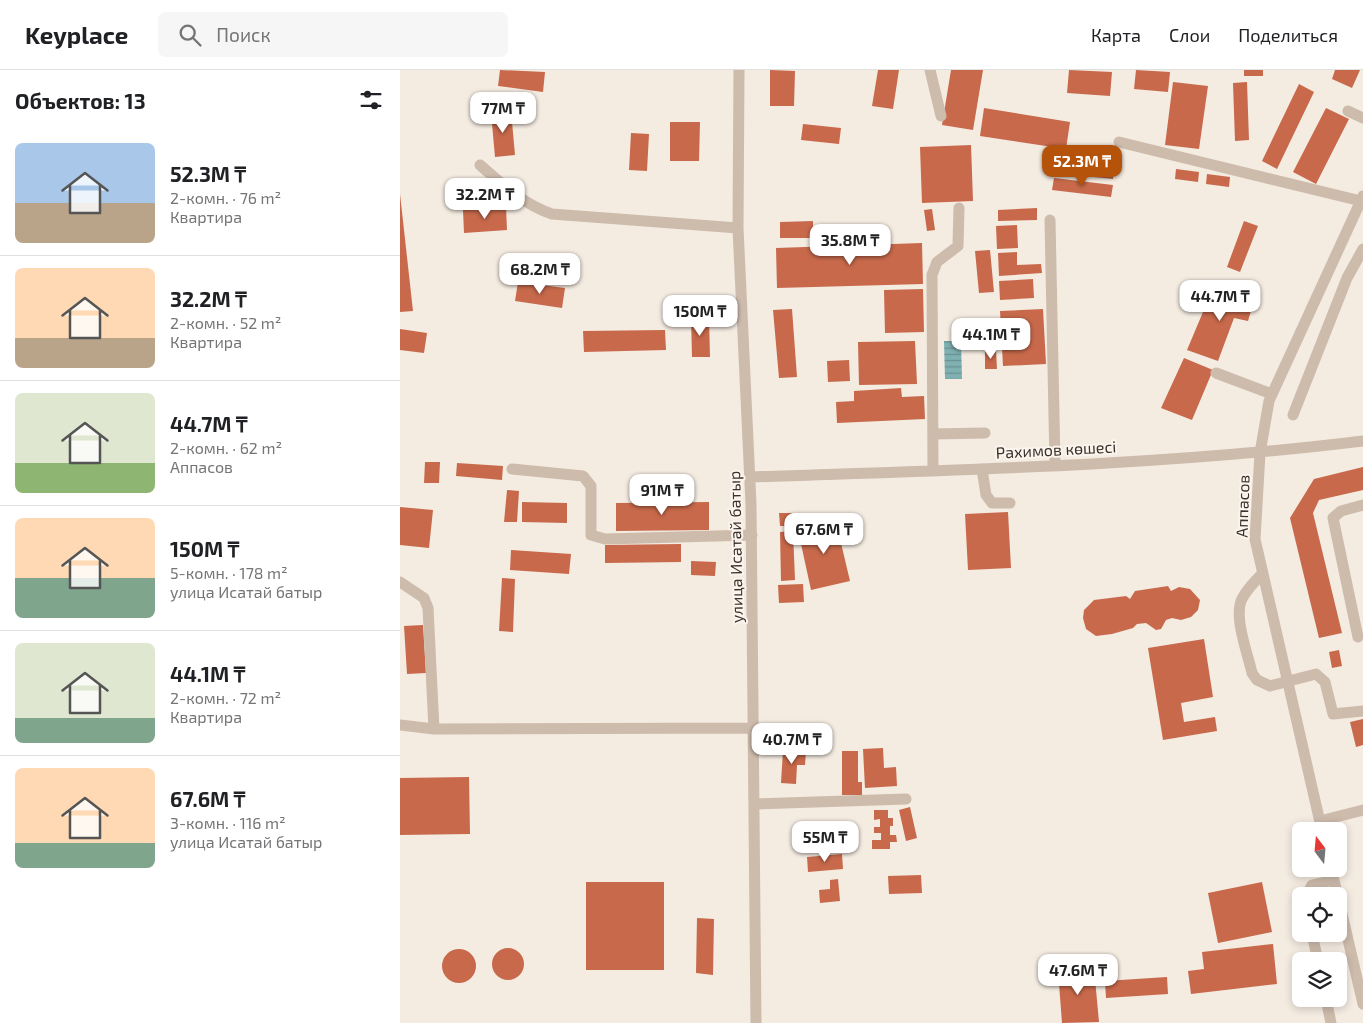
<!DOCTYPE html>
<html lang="ru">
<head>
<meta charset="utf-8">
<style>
	body { margin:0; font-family:"Exo 2",sans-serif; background:#f6f6f6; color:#202124; height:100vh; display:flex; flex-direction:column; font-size:19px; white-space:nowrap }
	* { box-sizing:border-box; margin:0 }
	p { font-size:16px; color:#757577 }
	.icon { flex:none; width:28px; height:28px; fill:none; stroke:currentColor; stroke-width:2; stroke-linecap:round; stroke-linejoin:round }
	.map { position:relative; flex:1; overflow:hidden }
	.details { display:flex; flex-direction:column; background:#fff; width:400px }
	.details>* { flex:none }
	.needle { width:32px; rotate:344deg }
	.tools { position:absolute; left:892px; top:752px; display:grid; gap:10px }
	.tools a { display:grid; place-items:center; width:55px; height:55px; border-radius:8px; background:#fff; box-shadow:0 2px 8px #0003; font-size:25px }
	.price { position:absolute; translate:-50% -42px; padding:0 11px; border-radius:10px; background:#fff; color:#222; font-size:16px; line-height:32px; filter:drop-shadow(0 1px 2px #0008) }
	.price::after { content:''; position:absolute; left:50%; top:30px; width:15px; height:11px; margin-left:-8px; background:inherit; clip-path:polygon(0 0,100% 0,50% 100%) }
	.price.on { background:#b45309; color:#fff }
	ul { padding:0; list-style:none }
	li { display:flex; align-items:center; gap:15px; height:125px; padding:0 15px }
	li+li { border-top:1px solid #e0e0e0 }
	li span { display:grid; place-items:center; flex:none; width:140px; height:100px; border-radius:8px; color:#555 }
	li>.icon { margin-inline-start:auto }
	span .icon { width:60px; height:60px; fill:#fffc; stroke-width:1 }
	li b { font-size:21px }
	h2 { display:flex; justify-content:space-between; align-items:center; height:60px; padding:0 15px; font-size:21px }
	header { display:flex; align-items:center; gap:30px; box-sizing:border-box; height:70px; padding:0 25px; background:#fff; border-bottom:1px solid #e0e0e0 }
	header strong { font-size:24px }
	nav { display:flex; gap:28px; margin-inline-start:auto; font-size:18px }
	.search { width:350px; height:45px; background:#f6f6f6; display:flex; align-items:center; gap:12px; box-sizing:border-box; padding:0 18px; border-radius:8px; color:#757577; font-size:19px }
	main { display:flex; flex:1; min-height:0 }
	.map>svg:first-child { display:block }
	.water { fill:url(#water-rules) }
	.building { fill:#c8694b }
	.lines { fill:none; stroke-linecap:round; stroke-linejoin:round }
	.minor { stroke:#cdbbac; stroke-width:11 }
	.labels { text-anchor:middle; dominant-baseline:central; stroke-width:4; stroke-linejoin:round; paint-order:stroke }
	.street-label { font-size:16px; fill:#3b302b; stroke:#fbf5ee }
</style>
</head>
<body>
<header>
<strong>Keyplace</strong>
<div class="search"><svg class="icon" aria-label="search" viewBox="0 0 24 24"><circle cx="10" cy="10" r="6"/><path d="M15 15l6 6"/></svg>Поиск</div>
<nav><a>Карта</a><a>Слои</a><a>Поделиться</a></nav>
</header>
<main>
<section class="details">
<h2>Объектов: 13<svg class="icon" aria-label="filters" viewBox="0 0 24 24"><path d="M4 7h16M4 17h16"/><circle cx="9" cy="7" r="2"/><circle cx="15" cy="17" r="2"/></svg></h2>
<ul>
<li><span style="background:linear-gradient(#a9c7e8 60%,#b9a48a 0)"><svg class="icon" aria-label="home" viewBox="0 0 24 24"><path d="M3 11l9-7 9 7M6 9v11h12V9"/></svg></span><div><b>52.3M ₸</b><p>2-комн. · 76 m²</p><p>Квартира</p></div></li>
<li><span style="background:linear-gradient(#ffd9b3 70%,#b9a48a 0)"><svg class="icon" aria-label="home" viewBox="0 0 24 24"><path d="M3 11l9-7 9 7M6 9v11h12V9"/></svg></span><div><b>32.2M ₸</b><p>2-комн. · 52 m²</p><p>Квартира</p></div></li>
<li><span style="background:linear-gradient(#dfe7d0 70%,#8fb573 0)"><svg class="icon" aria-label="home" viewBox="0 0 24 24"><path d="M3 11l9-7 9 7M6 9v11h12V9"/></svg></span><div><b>44.7M ₸</b><p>2-комн. · 62 m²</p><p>Аппасов</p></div></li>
<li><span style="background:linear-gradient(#ffd9b3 60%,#7fa58c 0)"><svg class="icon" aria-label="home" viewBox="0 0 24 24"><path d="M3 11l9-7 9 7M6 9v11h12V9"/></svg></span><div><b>150M ₸</b><p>5-комн. · 178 m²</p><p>улица Исатай батыр</p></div></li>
<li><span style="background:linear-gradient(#dfe7d0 75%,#7fa58c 0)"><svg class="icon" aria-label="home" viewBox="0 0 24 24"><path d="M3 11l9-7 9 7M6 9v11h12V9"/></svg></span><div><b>44.1M ₸</b><p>2-комн. · 72 m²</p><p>Квартира</p></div></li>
<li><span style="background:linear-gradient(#ffd9b3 75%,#7fa58c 0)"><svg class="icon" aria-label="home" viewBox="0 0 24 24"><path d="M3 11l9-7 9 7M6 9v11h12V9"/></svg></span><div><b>67.6M ₸</b><p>3-комн. · 116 m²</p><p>улица Исатай батыр</p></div></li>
</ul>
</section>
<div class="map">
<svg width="963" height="953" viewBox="0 0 963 953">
	<defs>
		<pattern id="water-rules" width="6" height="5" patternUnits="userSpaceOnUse" patternTransform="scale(1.25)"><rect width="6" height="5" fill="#7fb0b2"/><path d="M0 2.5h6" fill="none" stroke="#699091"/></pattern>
	</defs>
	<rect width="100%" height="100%" fill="#f4ebe1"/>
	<path class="water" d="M 544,271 L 561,271 L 562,309 L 545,309 Z"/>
	<path class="building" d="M 100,0 L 145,2 L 143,22 L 98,16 Z
		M 370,0 L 395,1 L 394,36 L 370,36 Z
		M 478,0 L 499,0 L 493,39 L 472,36 Z
		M 551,0 L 583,0 L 573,60 L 542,55 Z
		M 669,0 L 712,2 L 710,26 L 667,23 Z
		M 736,0 L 770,2 L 768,22 L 734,19 Z
		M 844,0 L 863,0 L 863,6 L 844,6 Z
		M 935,0 L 960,0 L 952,18 L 932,9 Z
		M 773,12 L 808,16 L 799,79 L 765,75 Z
		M 847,12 L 849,70 L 835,71 L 833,13 Z
		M 899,14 L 914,22 L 877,99 L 862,91 Z
		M 584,38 L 670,52 L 666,79 L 580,66 Z
		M 926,38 L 949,49 L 916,114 L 893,102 Z
		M 111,41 L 115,85 L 95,87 L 91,43 Z
		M 270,52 L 300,52 L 299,91 L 270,91 Z
		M 403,54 L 441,58 L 439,74 L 401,70 Z
		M 231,63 L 249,64 L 247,101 L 229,100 Z
		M 571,75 L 573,131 L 522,133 L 520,77 Z
		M 657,90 L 714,96 L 713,109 L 656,103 Z
		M 776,99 L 799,102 L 798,112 L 775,109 Z
		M 807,104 L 830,107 L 829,117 L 806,114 Z
		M 654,108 L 713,115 L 711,127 L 652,120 Z
		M 0,124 L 13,241 L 0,242 Z
		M 106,137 L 107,160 L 64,163 L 63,140 Z
		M 637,138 L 637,150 L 598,151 L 598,140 Z
		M 532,139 L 535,160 L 527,161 L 524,140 Z
		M 413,151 L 413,168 L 380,168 L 380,152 Z
		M 844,151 L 858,156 L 840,202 L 827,197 Z
		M 617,155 L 618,178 L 597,179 L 596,156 Z
		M 522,173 L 523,214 L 377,218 L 376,178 Z
		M 590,180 L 594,222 L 579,223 L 575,181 Z
		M 617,182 L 617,195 L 641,194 L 642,203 L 599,206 L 598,183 Z
		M 633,209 L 634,228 L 600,230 L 599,211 Z
		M 118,212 L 165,218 L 162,238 L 115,231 Z
		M 523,219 L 524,262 L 485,263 L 484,220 Z
		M 857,221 L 848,251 L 834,248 L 818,291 L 787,280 L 811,223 Z
		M 392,239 L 397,307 L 379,308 L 373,240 Z
		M 643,239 L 646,294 L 603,296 L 600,241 Z
		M 291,247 L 309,247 L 310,287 L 292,287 Z
		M 0,259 L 27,263 L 24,283 L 0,280 Z
		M 265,260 L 266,280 L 184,282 L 183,261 Z
		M 515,271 L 517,314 L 459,315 L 458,272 Z
		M 585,280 L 596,280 L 597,299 L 585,299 Z
		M 784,288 L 813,300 L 792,350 L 761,338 Z
		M 449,290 L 450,311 L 428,312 L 427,291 Z
		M 501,318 L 502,327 L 524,326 L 525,349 L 437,353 L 436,332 L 454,331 L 454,321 Z
		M 25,392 L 40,392 L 39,413 L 24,413 Z
		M 57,393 L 103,396 L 102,410 L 56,406 Z
		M 963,397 L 963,420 L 919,430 L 913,443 L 942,563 L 919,568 L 890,448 L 914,409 Z
		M 107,420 L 119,421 L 117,452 L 104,452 Z
		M 122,432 L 167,433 L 167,453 L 122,452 Z
		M 309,432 L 309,460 L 216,461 L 216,433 Z
		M 0,437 L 33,440 L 29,478 L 0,475 Z
		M 608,442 L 611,498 L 568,500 L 565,444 Z
		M 379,443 L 392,443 L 393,456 L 380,456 Z
		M 419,449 L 421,455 L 436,452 L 450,511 L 411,520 L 398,460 L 411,457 L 410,451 Z
		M 393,461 L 395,510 L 381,511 L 380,462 Z
		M 281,474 L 281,492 L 205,493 L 205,475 Z
		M 111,480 L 171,484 L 169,504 L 110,500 Z
		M 291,491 L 316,492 L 315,506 L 291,505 Z
		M 102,508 L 115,509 L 113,562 L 99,561 Z
		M 403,514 L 404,532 L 379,533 L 378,515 Z
		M 768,516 L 771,521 L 779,517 L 790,519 L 800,530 L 798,540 L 791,547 L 781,550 L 772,548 L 766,550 L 761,559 L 756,560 L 746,553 L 737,554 L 733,558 L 712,564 L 696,566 L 686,559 L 683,548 L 684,540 L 694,530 L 726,526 L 730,529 L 735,521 Z
		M 23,555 L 26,603 L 7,604 L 4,556 Z
		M 804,569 L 813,627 L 781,633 L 784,652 L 815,647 L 817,661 L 763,670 L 748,578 Z
		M 939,580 L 942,596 L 932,598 L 929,582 Z
		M 963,649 L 963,675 L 956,677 L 950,652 Z
		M 483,678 L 484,698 L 496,697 L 497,716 L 465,718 L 463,679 Z
		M 383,680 L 406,681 L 405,695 L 397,695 L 396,714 L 381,713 Z
		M 442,681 L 458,681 L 458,712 L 462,712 L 462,725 L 442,725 Z
		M 69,707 L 70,764 L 0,765 L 0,708 Z
		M 510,737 L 517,768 L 506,771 L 499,740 Z
		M 474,740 L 488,740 L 488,748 L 493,748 L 493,756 L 490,756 L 490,765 L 496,765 L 497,772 L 490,772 L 490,779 L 472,779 L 472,770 L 481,770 L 481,763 L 474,763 L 474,757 L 480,757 L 480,749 L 474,750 Z
		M 442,784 L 443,799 L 408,802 L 407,787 Z
		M 521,805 L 522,823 L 489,824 L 488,806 Z
		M 438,809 L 440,831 L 420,833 L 419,820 L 430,819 L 430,810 Z
		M 186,812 L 264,812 L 264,900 L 186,900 Z
		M 862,812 L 872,862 L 818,873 L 808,823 Z
		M 297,848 L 314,849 L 313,905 L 296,903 Z
		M 873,874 L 877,914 L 791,924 L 788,901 L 804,899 L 802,882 Z
		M92 894a16 16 0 1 1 32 0a16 16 0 1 1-32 0Z
		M42 896a17 17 0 1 1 34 0a17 17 0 1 1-34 0Z
		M 694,898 L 699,952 L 662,953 L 658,901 Z
		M 767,907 L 768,924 L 706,928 L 705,911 Z"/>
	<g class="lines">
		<path class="minor" d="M 339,0 L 338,158 L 351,434 L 356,953
			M 530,0 L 541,46
			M 948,41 L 963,48
			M 719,72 L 961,131
			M 80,95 C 103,115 123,134 152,144 L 338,158
			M 650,150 L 655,394
			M 816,303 L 872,324
			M 893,345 L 947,208 L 963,179
			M 533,364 L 585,363
			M 112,399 L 183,406 L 191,416 L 191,465 L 205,469 L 352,465
			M 582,399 L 586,425 L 592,433 L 610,433
			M 533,401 L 532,205 L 537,192 L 558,176 L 559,138
			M 351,407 C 555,400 760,396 963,371
			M 863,503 C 856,510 848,518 843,527 C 832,544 848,584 852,603 L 857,610 L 870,616 L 916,604 L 925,612 L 933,644 L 963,641
			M 0,512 L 24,528 L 28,538 L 34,659
			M 958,567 L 933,448 L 941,441 L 963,435
			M 0,655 L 34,659 L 355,658
			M 355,734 L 506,729
			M 920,751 L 963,740
			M 922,761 L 855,469 L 860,383 L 869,331 L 963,126
			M 931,799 L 938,826
			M 906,826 L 912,815 L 934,810
			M 939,831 L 963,934
			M 912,864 L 918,891
			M 926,929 L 931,953"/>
	</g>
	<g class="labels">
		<g class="street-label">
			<text transform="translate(656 379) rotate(-3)">Рахимов көшесі</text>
			<text transform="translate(842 436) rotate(-88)">Аппасов</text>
			<text transform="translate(335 477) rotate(-91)">улица Исатай батыр</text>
		</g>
	</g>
</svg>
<div class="tools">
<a><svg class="needle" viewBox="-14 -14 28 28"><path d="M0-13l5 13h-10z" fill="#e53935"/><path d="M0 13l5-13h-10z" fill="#757577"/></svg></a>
<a><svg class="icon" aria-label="locate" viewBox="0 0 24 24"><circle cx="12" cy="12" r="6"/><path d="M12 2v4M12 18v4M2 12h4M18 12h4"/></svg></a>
<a><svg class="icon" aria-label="layers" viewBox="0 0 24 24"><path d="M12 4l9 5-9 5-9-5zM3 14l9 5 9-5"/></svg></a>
</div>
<b class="price" style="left:103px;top:64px">77M ₸</b>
<b class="price on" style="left:682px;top:117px">52.3M ₸</b>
<b class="price" style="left:85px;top:150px">32.2M ₸</b>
<b class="price" style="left:450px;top:196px">35.8M ₸</b>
<b class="price" style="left:140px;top:225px">68.2M ₸</b>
<b class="price" style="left:820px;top:252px">44.7M ₸</b>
<b class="price" style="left:300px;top:267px">150M ₸</b>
<b class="price" style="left:591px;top:290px">44.1M ₸</b>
<b class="price" style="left:262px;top:446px">91M ₸</b>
<b class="price" style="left:424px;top:485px">67.6M ₸</b>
<b class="price" style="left:392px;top:695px">40.7M ₸</b>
<b class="price" style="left:425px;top:793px">55M ₸</b>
<b class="price" style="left:678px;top:926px">47.6M ₸</b>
</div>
</main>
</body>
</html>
